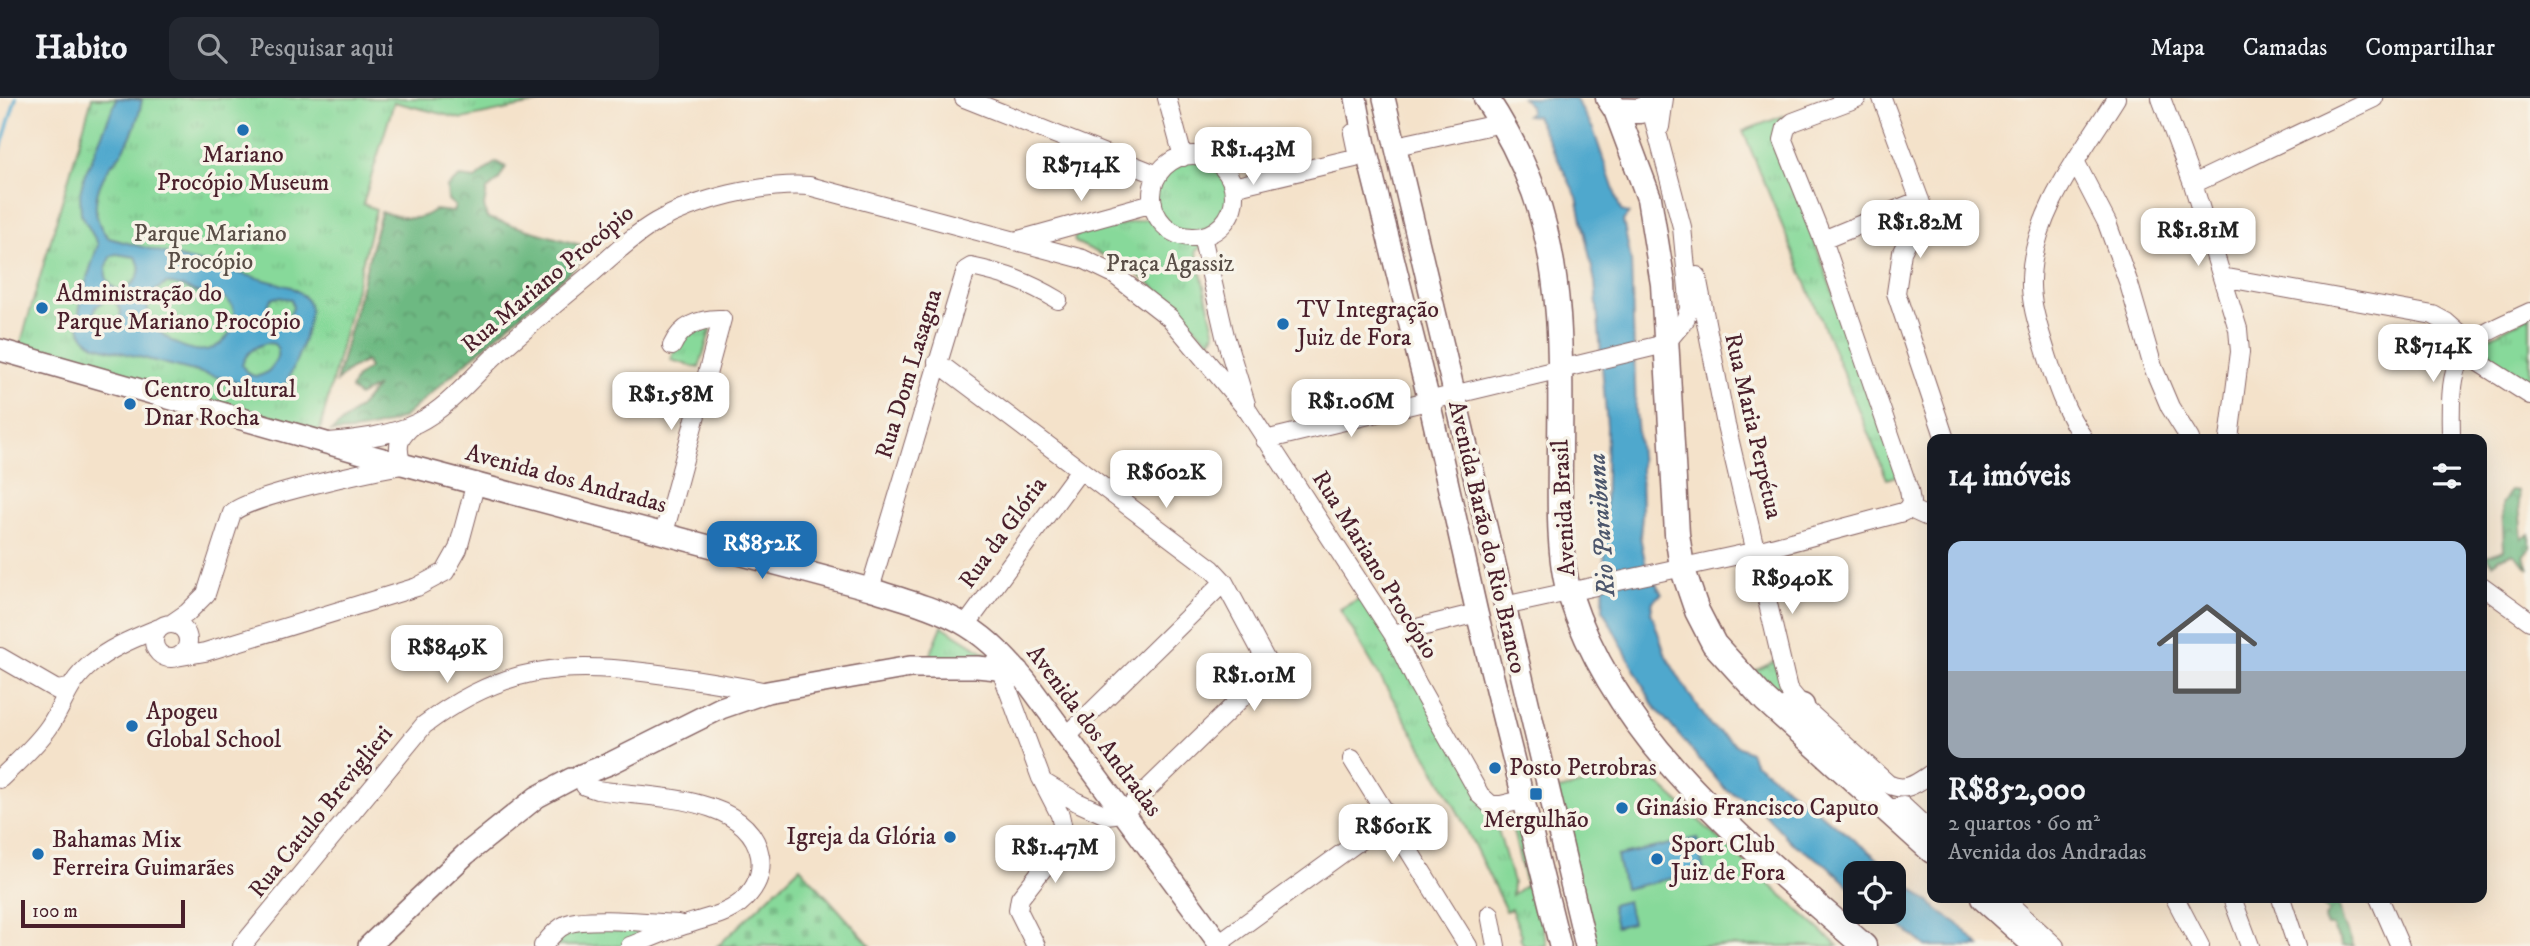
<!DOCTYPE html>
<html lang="pt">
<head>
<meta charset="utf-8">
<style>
	body { margin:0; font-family:"IM FELL DW Pica",serif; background:#242831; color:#f1f3f6; height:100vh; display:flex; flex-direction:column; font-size:26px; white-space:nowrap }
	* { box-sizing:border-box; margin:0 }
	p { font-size:23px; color:#9ea1a6 }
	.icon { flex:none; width:38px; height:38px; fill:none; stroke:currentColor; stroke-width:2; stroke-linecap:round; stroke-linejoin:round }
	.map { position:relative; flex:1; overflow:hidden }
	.drawer { position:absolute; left:1927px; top:336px; width:560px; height:469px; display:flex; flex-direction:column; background:#171b24; border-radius:14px; box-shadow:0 7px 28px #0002 }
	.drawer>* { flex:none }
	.fabs { position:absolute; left:1843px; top:763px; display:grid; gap:14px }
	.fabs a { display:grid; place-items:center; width:63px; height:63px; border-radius:14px; background:#171b24; box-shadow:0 7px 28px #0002; font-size:35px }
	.scale { position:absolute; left:21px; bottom:18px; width:164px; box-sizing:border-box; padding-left:7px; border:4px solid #4a1f2b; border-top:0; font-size:19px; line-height:24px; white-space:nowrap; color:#4a1f2b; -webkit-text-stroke:5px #f7f3e8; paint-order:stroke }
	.price { position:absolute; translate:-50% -60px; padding:0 16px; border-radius:14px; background:#fff; color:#222; font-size:23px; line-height:46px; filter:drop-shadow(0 2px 4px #0008) }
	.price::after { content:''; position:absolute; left:50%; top:42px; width:21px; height:16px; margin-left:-10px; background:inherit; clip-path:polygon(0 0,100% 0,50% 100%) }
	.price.current { background:#1f6fb2; color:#fff }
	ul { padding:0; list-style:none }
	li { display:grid; align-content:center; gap:14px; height:371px; padding:0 21px }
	li span { display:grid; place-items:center; height:217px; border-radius:14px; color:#555 }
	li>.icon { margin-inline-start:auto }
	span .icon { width:126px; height:126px; fill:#fffc; stroke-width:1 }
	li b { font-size:30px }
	h2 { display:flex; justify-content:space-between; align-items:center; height:84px; padding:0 21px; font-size:30px }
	header { display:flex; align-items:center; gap:42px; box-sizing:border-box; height:98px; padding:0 35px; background:#171b24; border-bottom:2px solid #363941 }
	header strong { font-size:33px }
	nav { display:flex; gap:38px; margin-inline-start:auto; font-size:24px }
	.search { width:490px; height:63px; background:#242831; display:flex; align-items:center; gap:18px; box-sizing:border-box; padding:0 24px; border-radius:14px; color:#9ea1a6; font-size:26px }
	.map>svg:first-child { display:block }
	.grass { fill:#87d99a; stroke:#687c62; stroke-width:2 }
	.forest { fill:url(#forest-crowns); stroke:#5c6c56; stroke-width:2 }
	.cemetery { fill:url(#cemetery-stones); stroke:#687c62; stroke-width:2 }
	.park { fill:url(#park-tufts); stroke:#687c62; stroke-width:2 }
	.garden { fill:url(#garden-furrows); stroke:#687c62; stroke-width:2 }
	.water { fill:#50a8cd; stroke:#4d647c; stroke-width:2; fill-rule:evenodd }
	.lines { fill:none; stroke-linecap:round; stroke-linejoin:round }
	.stream { stroke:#50a8cd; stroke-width:3.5 }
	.minor-casing { stroke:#866363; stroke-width:20 }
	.major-casing { stroke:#866363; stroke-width:24 }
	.highway-casing { stroke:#866363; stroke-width:27 }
	.minor { stroke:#fff; stroke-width:18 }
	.major { stroke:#fff; stroke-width:21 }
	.highway { stroke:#fff; stroke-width:24 }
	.poi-dot { fill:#1f6fb2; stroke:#f7f3e8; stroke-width:2.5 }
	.labels { text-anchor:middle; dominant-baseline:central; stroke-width:7; stroke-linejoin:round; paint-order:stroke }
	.poi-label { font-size:24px; fill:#4a1f2b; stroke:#f7f3e8; text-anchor:start }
	.park-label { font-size:24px; fill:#594e47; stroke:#f7f3e8 }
	.street-label { font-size:24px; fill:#4a1f2b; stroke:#f7f3e8 }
	.water-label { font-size:26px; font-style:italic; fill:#4c566c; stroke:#f7f3e8 }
</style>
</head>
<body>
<header>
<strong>Habito</strong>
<div class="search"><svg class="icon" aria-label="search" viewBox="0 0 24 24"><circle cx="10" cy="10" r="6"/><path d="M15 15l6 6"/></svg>Pesquisar aqui</div>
<nav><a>Mapa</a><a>Camadas</a><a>Compartilhar</a></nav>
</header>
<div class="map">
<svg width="2530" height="848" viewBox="0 0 2530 848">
	<defs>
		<pattern id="forest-crowns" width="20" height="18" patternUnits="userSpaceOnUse" patternTransform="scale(1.75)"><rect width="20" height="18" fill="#6db982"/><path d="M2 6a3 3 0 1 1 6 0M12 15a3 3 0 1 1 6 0" fill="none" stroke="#5c966b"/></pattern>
		<pattern id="cemetery-stones" width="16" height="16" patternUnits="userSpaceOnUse" patternTransform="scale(1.75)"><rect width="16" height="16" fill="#87d99a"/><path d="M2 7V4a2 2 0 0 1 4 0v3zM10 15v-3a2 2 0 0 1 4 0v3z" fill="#76ba85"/></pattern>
		<pattern id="park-tufts" width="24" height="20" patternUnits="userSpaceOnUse" patternTransform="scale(1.75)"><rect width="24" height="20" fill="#87d99a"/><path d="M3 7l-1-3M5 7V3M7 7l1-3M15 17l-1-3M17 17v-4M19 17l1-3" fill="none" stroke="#76ba85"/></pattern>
		<pattern id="garden-furrows" width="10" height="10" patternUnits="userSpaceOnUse" patternTransform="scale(1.75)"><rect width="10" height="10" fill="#87d99a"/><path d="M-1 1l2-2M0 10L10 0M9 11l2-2" fill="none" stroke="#76ba85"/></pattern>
	</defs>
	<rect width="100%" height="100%" fill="#f7f3e8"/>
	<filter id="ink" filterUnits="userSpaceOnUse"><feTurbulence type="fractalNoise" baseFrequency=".0143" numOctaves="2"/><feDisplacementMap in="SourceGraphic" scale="14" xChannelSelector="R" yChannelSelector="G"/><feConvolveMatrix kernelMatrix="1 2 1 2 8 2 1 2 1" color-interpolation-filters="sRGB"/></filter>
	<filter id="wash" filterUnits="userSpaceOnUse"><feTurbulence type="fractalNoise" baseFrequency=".00686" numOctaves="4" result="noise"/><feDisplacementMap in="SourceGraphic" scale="28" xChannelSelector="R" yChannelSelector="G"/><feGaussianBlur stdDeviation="1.57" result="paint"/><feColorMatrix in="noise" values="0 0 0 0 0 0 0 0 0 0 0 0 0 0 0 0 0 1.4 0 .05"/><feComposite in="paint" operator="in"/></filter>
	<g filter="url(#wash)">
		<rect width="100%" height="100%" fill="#f4e2ca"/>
		<path class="grass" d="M 1643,672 L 1838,848 L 1596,848 L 1555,693 Z"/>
		<path class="forest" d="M 496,64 L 506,69 L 498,83 L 487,92 L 484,108 L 487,120 L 584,148 L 584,161 L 404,319 C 380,330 357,334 331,334 L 360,309 L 377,288 L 359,298 L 351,291 L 356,280 L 369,270 L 366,263 L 349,272 L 336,284 L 381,114 C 401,119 416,126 434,112 L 453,114 L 455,108 L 448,102 L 447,89 L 460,79 L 475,81 Z
			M 2511,392 L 2518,393 L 2522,441 L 2530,436 L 2530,449 L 2523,458 L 2530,471 L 2513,456 L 2499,460 L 2493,466 L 2486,458 L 2504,452 L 2502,406 Z
			M 2321,800 L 2337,800 L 2343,824 L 2354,848 L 2342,848 L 2332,828 L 2327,828 L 2324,821 L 2329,813 L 2322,808 L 2323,802 Z"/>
		<path class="cemetery" d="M 800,769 L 871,848 L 717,848 L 721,845 Z"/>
		<path class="park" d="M 92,0 L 561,0 L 462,21 L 394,4 L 363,106 L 376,111 L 319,336 L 19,251 Z
			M 1783,18 L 1784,24 L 1777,30 L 1777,40 L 1899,377 L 1887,381 L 1743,33 Z
			M 1199,55 C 1231,64 1253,95 1230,125 C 1222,136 1207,143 1196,153 L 1215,236 L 1210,242 L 1205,239 L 1152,187 L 1124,167 L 1075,144 L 1074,140 L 1077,137 L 1155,119 L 1166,131 C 1137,97 1157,60 1199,55 Z
			M 2530,218 L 2530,294 L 2476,257 L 2478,245 Z
			M 713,224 L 699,270 L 671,262 L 678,241 Z
			M 1366,497 L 1491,707 L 1513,784 L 1512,797 L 1526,787 L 1533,788 L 1547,848 L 1524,848 L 1520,840 L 1522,837 L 1511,811 L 1506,813 L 1460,718 L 1429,662 L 1340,511 Z
			M 942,528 L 987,556 L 988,562 L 927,564 Z
			M 1782,560 L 1788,591 L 1779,601 L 1742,579 Z
			M 568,830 L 666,830 L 622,848 L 547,848 Z"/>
		<path class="garden" d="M 1517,723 L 1531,779 L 1533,788 L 1526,787 L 1511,725 Z"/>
		<path class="water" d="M 117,0 L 142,2 C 139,19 132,38 123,53 C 119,59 113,64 109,70 C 94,92 89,120 109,140 L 291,189 C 299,194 307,199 310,209 C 313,221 291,283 281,291 L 268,292 L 96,248 C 87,243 81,238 79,228 C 75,212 93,163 98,146 L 81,116 L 80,95 L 84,79 ZM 116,156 L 135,159 C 146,173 135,189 119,192 C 103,186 103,171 111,158 ZM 166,186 C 178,185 186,191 197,194 C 206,196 214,194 223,199 C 245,212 232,242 213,250 C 181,264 116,211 166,186 ZM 277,199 L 291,201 L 293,210 L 287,223 L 278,226 L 271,222 L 266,212 L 271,201 ZM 104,203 L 115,203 L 121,213 L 119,226 L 106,231 L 98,228 L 93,220 L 96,209 ZM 267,245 L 274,246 L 278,251 C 278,273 253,290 242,267 C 246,255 255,248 267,245 Z
			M 1522,0 L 1575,0 L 1593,31 L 1621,113 L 1629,115 L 1623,123 L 1631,162 L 1636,315 L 1641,368 L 1642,417 L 1640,438 L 1646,468 L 1662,496 L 1653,503 L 1651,514 L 1666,558 L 1689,596 L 1711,628 L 1739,649 L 1750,654 L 1754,664 L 1866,751 L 1943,816 L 1957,825 L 1980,848 L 1926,848 L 1883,814 L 1894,814 L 1894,775 L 1855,775 L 1855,794 L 1827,767 L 1792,745 L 1758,709 L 1725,691 L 1653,607 L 1603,512 L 1607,328 L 1595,184 L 1577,99 L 1536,18 L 1526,17 L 1530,14 L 1530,8 Z
			M 1697,740 L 1704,773 L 1624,791 L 1617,758 Z
			M 1627,803 L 1632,825 L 1616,829 L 1611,807 Z"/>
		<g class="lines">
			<path class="stream" d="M 0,53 L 16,0"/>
		</g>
	</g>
	<g filter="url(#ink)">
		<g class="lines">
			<g class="minor-casing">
				<path id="minor" d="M 964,0 L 1158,77
					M 1167,0 L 1183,59
					M 1857,0 L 1793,24 L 1786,30 L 1783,42 L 1823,142 L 1909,392 L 1911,404 L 1908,410
					M 1882,0 L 1922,108 L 1921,115 L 1902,154 L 1896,195 L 1945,341
					M 2161,0 L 2193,86 L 2238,231 L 2240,254 L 2229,341
					M 1660,29 L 1664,0
					M 1396,48 L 1502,25
					M1152 98a41 41 0 1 1 82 0a41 41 0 1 1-82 0Z
					M 2076,65 L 2107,125 L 2129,186 L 2153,269 L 2170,309 L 2190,341
					M 2193,86 L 2374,0
					M 1233,89 L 1355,60 L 1357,54 L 1353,35
					M 1202,138 L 1225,238 L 1246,306
					M 1019,142 L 1153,105
					M 1823,142 L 1920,102
					M 1697,178 L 1726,327 L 1788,591 L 1802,608 L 1888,686 C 1906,695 1917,685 1932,675
					M 2222,179 L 2433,217 L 2446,224 L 2471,246
					M 2464,255 L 2530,297
					M 937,264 L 1212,471 L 1224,484 L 1268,566 L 1263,579 L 1123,715 L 1106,717 L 1077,704 L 1043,684
					M 2084,341 C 2065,314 2056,286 2046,254 C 2039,231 2030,206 2031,181 C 2033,114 2082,55 2116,0
					M 2451,341 C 2451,308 2446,265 2475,242 C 2491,230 2512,223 2530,214
					M 1265,342 L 1665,246 L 1685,222 L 1689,211 L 1688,191 L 1682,129 L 1648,0
					M 329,344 C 359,341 389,338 417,325 C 448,310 472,279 497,256 C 527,229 559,203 590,177 C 611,159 632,138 656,124 C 697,101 762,85 809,88 L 1083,161 L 1112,175 L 1170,220 L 1248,313 L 1393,536 L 1417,585 L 1480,697 L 1491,707 L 1501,707 L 1522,702
					M 401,364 C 396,346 399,340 412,328
					M 1908,410 L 1932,421
					M 664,435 L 722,221 C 700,220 681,228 672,248
					M 2482,488 L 2530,523
					M 870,491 L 966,172 L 971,169 C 1005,176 1028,184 1058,202
					M 1504,508 L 1757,453 L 1903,414 L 1908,410
					M 171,526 L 187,515 L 206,496 L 232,415 C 246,399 374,372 402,367
					M154 543a17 17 0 1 1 34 0a17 17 0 1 1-34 0Z
					M 966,527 L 1079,373
					M 1393,536 L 1477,515
					M 0,559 L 57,592 L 69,590
					M 176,559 L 205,554 L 417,489 L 445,474 L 458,451 L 476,384
					M 997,562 L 1041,680 L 1060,717 L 1063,731 L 1059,750 L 1020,800 L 1018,812 L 1036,848
					M 1067,638 L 1224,484
					M 1352,661 L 1468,848
					M 0,681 C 17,664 35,649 49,629 C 65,605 67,586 91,566 C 111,549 135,540 159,530
					M 585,688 L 597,692 C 647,700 749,696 760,758 C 763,777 754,793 740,805 C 724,818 704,820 685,827 C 666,833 648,841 630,848
					M 1887,712 L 1903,708 L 1932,735
					M 2003,800 L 2055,848
					M 2175,800 L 2200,848
					M 2232,800 L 2250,848
					M 2281,800 L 2297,848
					M 2379,800 L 2400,848
					M 1490,816 L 1496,848
					M 1219,845 L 1388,722
					M 242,848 L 424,627 C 506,565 569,563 666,577 C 700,582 733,587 767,594
					M 543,848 C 549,840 557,830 567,826 C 588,818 653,825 678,826"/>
			</g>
			<g class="major-casing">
				<path id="major" d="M 1356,0 L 1365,47 L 1429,303 L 1477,515 L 1560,848
					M 1384,0 L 1586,848
					M 0,252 L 372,358 L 870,491 C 902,501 938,510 967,528 C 990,542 1009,563 1026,583 L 1221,848
					M 581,677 L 609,666 L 721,610 L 767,594 L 910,569 L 977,569 L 1018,573
					M 369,848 L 466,756 L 537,699 L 571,681"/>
			</g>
			<g class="highway-casing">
				<path id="highway" d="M 1486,0 C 1505,29 1522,61 1534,94 C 1563,175 1561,265 1560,350 C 1560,391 1557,458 1570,497 C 1619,647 1749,747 1864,848
					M 1608,0 L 1616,12 L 1649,100 L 1663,186 L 1677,436 L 1682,469 L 1697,513 L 1714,546 L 1765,602 L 1932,753
					M 1616,12 L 1640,13 L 1650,8
					M 1789,623 L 1787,611 L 1791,608 L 1802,608
					M 1983,800 L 2036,848"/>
			</g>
			<use href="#minor" class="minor"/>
			<use href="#major" class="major"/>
			<use href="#highway" class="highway"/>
		</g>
	</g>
	<g class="poi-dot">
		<circle cx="243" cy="32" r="7"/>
		<circle cx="42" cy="210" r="7"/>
		<circle cx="1283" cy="226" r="7"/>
		<circle cx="130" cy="306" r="7"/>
		<circle cx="132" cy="628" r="7"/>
		<circle cx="1495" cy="670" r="7"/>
		<rect x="1529" y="689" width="14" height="14" rx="3.5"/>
		<circle cx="1622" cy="710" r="7"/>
		<circle cx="950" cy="739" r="7"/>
		<circle cx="38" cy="756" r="7"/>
		<circle cx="1657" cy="761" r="7"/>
	</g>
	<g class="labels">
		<g class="poi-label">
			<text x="243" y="57" text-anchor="middle">Mariano<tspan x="243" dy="28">Procópio Museum</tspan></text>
			<text x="56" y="196">Administração do<tspan x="56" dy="28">Parque Mariano Procópio</tspan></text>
			<text x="1297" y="212">TV Integração<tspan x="1297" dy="28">Juiz de Fora</tspan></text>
			<text x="144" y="292">Centro Cultural<tspan x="144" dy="28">Dnar Rocha</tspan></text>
			<text x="146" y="614">Apogeu<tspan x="146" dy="28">Global School</tspan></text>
			<text x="1509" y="670">Posto Petrobras</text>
			<text x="1636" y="710">Ginásio Francisco Caputo</text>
			<text x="1536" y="722" text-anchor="middle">Mergulhão</text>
			<text x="936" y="739" text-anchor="end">Igreja da Glória</text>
			<text x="52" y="742">Bahamas Mix<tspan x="52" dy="28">Ferreira Guimarães</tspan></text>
			<text x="1671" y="747">Sport Club<tspan x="1671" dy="28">Juiz de Fora</tspan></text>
		</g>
		<g class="park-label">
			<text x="210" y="136">Parque Mariano<tspan x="210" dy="28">Procópio</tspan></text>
			<text x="1170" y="166">Praça Agassiz</text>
		</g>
		<g class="street-label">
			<text transform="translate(548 181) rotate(-40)">Rua Mariano Procópio</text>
			<text transform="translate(909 276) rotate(-73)">Rua Dom Lasagna</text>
			<text transform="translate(1753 328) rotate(77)">Rua Maria Perpétua</text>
			<text transform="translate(566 381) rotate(15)">Avenida dos Andradas</text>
			<text transform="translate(1564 410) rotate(-93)">Avenida Brasil</text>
			<text transform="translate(1003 435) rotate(-54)">Rua da Glória</text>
			<text transform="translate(1487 439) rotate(77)">Avenida Barão do Rio Branco</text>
			<text transform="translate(1375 467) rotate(58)">Rua Mariano Procópio</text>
			<text transform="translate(1094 633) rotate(53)">Avenida dos Andradas</text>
			<text transform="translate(321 714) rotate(-51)">Rua Catulo Breviglieri</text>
		</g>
		<g class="water-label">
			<text transform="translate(1602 427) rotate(-94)">Rio Paraibuna</text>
		</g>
	</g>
</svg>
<div class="fabs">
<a><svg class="icon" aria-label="locate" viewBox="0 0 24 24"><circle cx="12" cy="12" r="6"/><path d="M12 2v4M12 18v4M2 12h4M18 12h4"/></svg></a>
</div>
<div class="scale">100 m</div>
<b class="price" style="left:1253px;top:89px">R$1.43M</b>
<b class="price" style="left:1081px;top:105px">R$714K</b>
<b class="price" style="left:1920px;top:162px">R$1.82M</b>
<b class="price" style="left:2198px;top:170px">R$1.81M</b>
<b class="price" style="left:2433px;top:286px">R$714K</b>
<b class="price" style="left:671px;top:334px">R$1.58M</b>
<b class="price" style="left:1351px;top:341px">R$1.06M</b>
<b class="price" style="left:1166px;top:412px">R$602K</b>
<b class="price current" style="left:762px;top:483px">R$852K</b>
<b class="price" style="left:1792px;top:518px">R$940K</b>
<b class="price" style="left:447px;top:587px">R$849K</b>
<b class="price" style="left:1254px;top:615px">R$1.01M</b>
<b class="price" style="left:1393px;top:766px">R$601K</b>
<b class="price" style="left:1055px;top:787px">R$1.47M</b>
<section class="drawer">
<h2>14 imóveis<svg class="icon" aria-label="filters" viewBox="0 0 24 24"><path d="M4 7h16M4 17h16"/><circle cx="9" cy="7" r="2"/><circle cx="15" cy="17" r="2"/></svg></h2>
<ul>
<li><span style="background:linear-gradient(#a9c7e8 60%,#9aa5b1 0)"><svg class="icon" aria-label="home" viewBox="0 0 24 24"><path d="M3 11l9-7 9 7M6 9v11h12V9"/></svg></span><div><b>R$852,000</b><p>2 quartos · 60 m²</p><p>Avenida dos Andradas</p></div></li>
</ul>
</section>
</div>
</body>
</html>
